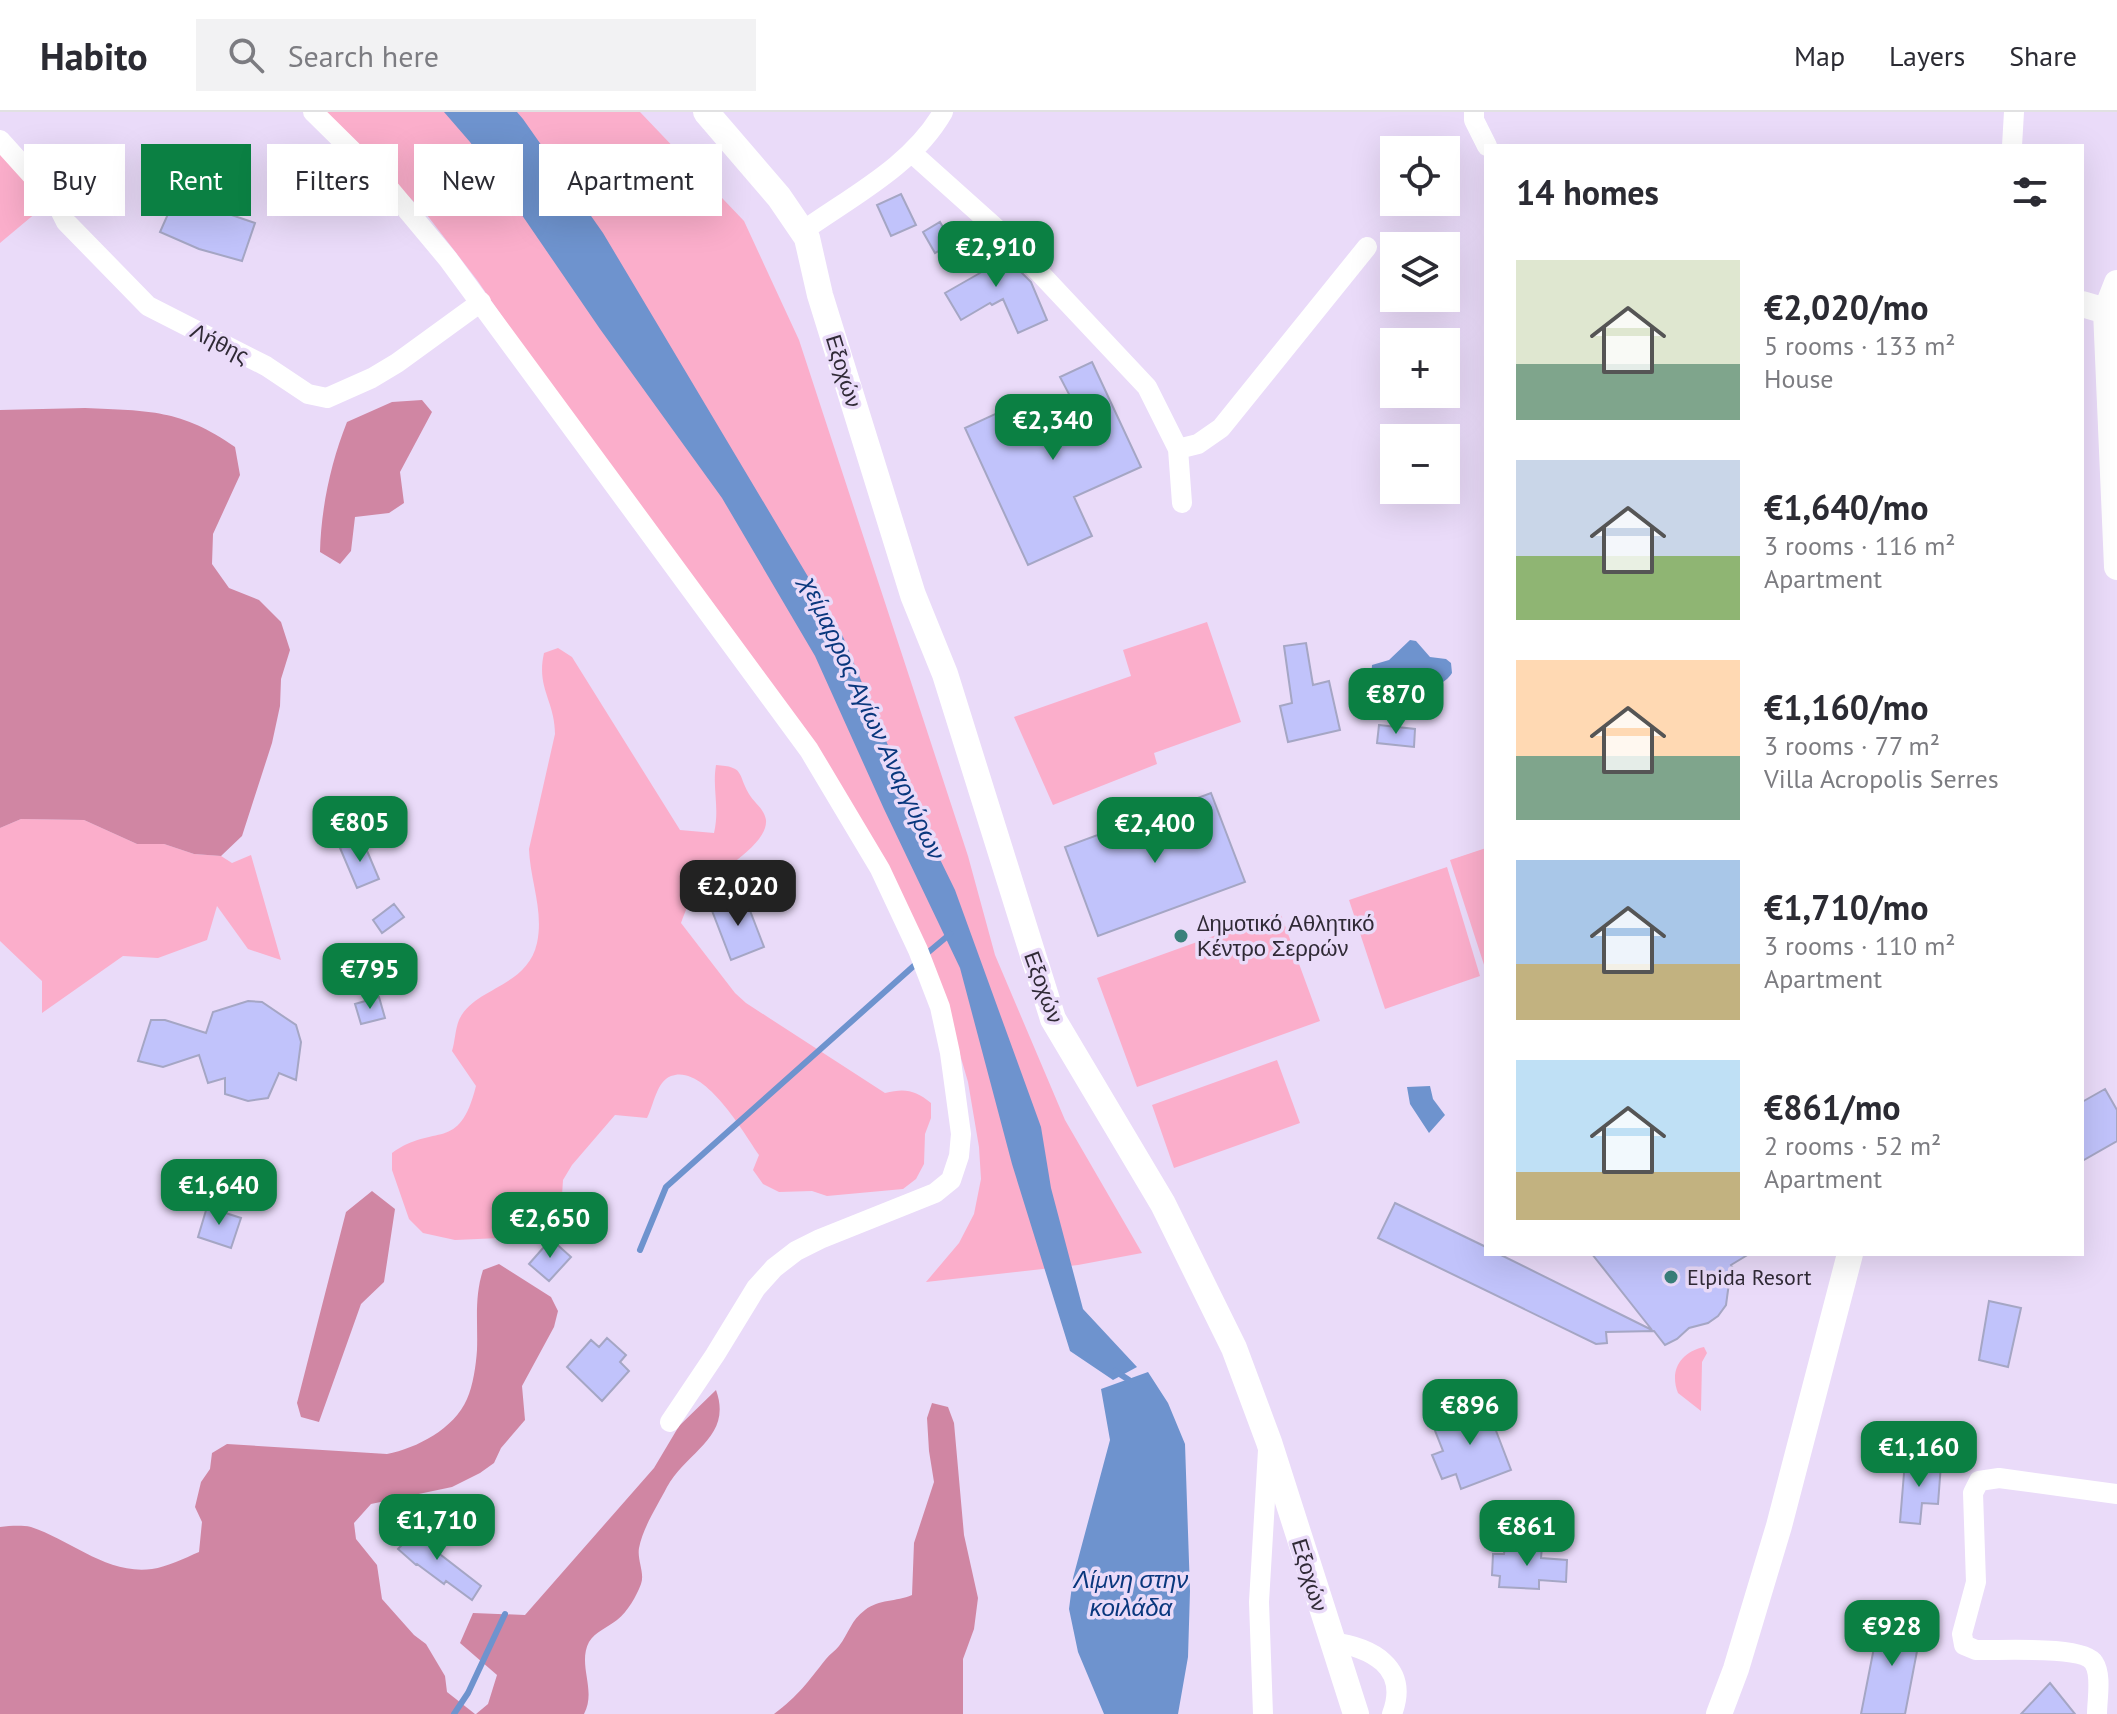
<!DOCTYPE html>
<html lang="en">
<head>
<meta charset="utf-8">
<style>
	body { margin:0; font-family:"PT Sans",sans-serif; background:#f2f2f3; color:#2b2b33; height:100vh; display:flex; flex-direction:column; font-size:30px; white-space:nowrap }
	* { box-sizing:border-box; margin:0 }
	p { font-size:26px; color:#7c7c81 }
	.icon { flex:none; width:44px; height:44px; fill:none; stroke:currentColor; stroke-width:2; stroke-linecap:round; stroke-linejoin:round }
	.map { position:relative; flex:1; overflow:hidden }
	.side { position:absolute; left:1484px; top:32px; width:600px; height:1112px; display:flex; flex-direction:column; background:#fff; border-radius:0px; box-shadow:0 8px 32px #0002 }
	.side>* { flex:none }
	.top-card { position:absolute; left:24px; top:32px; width:760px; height:72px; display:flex; gap:16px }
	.fabs { position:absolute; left:1380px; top:24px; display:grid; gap:16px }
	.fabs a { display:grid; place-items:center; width:80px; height:80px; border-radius:0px; background:#fff; box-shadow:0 8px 32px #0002; font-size:40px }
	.price { position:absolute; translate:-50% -68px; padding:0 18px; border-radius:16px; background:#0b8043; color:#fff; font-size:26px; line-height:52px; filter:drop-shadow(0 2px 4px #0008) }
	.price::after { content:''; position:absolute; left:50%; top:48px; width:24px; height:18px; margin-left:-12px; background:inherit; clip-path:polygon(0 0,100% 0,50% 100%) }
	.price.current { background:#222; color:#fff }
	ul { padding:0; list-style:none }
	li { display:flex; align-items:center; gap:24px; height:200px; padding:0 32px }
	li span { display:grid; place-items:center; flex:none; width:224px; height:160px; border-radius:0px; color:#555 }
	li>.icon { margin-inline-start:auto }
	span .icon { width:96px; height:96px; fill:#fffc; stroke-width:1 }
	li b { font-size:34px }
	h2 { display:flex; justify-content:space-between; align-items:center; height:96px; padding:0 32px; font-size:34px }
	.chip { padding:0 28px; border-radius:0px; background:#fff; box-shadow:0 8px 32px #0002; font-size:28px; line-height:72px }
	.chip.current { background:#0b8043; color:#fff }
	header { display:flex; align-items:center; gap:48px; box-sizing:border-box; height:112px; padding:0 40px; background:#fff; border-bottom:2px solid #e1e1e2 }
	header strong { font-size:38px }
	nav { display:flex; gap:44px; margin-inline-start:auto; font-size:28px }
	.search { width:560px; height:72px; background:#f2f2f3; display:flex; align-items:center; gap:20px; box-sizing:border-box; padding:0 28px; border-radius:0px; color:#7c7c81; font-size:30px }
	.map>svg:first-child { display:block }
	.green { fill:#fbaecb }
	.forest { fill:#d086a3 }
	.water { fill:#6e93ce }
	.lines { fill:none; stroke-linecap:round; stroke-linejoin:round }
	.stream { stroke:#6e93ce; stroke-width:6 }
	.building { fill:#c1c3fb; stroke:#a5a6c4; stroke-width:2 }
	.minor { stroke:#fff; stroke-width:20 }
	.major { stroke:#fff; stroke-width:26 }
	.poi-dot { fill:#3a817b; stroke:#eadbf9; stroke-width:3 }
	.labels { text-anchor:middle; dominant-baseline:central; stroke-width:7; stroke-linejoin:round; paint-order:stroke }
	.street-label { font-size:22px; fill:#302a36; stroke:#eadbf9 }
	.poi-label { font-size:22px; fill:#302a36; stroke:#eadbf9; text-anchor:start }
	.water-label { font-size:24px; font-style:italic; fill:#09377d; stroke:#eadbf9 }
</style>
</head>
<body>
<header>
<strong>Habito</strong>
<div class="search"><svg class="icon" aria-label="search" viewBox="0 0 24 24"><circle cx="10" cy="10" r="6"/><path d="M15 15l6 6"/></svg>Search here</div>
<nav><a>Map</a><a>Layers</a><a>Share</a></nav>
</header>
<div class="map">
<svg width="2117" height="1602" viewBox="0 0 2117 1602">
	<rect width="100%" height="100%" fill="#eadbf9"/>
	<path class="green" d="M 324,0 L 640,0 L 744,109 L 799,228 L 968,744 L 995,843 L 1065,1008 L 1142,1141 L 1078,1153 L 926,1170 L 959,1131 L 974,1102 L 981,1067 L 979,1035 L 968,970 L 947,898 L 893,771 L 477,168 L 427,103 Z
		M 0,36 L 49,90 L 0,131 Z
		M 1207,510 L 1241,610 L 1154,641 L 1157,652 L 1053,693 L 1014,605 L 1131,564 L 1123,538 Z
		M 558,536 L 572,545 L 680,718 L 714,721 C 720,695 712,677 716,653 C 745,655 737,661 749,682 C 754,691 764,696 766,708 C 768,734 715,761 698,778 C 690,787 685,800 681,811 L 735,881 L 746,891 L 885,981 C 905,976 915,978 931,991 L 931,1006 L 925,1022 L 924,1052 L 916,1067 L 903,1077 L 827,1084 L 812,1079 L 779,1080 L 763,1072 L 753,1058 L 759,1043 C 744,1021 704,951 671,964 C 656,970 654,993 647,1006 L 615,1003 L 572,1053 L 563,1068 L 561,1099 L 549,1113 L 500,1126 L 455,1128 L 423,1121 L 409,1107 L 392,1058 L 392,1041 C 435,1010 459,1042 476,974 L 452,939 C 455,930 455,918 459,908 C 474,875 527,876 537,831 C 544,799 530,768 529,737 L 555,622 C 555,589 536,576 544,541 Z
		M 21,707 L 84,708 L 137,732 L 164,732 L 194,742 L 221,744 L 232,751 L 251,743 L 281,848 L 248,837 L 217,794 L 207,828 L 158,846 L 123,844 L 42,901 L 42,869 L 0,829 L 0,716 Z
		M 1486,736 L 1486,859 L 1450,748 Z
		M 1447,755 L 1480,864 L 1385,897 L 1349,788 Z
		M 1280,800 L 1320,909 L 1137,975 L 1097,866 Z
		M 1277,948 L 1300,1011 L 1174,1056 L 1152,993 Z
		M 1704,1235 L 1707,1241 L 1702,1250 L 1701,1299 L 1678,1281 C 1669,1258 1681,1240 1704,1235 Z"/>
	<path class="forest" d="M 422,288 L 432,300 L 400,360 L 404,391 L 389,401 L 355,405 L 351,439 L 340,452 L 320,440 C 321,396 331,350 347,310 L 392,290 Z
		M 85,296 C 149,299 181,297 235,335 L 240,363 L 213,422 L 212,452 L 229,476 L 259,488 L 281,510 L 290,538 L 281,567 L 280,594 L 272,631 L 242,724 L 221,744 L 194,742 L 164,732 L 137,732 L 84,708 L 21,707 L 0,716 L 0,298 Z
		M 372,1079 L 395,1097 L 384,1170 L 361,1192 L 319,1310 L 301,1305 L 297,1291 L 346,1100 Z
		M 499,1152 L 551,1185 L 558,1199 L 554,1215 L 522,1274 L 525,1308 L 501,1336 L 494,1351 L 480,1361 L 452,1375 L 371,1392 L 354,1411 L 356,1427 L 377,1453 L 382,1487 L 414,1523 L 426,1532 L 445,1564 L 447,1580 L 475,1602 L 0,1602 L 0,1415 C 10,1414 21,1413 31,1415 C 71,1428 107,1463 152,1457 C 167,1455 185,1446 199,1440 L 202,1410 L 195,1395 L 201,1370 L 210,1357 L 212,1341 L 227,1332 L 387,1342 C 417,1336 454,1317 467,1287 C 473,1274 476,1253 477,1238 C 478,1210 474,1186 483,1158 Z
		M 716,1278 C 733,1325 687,1339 667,1375 C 658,1393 643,1415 639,1436 C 637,1448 645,1461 641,1472 C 636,1485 628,1499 617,1508 C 608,1515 595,1520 589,1530 C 577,1553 597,1578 584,1602 L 476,1602 L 488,1592 L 497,1563 L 460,1531 L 473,1501 L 525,1503 L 654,1356 L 679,1314 Z
		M 932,1291 L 948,1295 L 954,1311 L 964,1423 L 978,1486 L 974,1517 L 963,1547 L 963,1602 L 774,1602 C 799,1583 807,1571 826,1547 C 830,1542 835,1539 839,1534 C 849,1521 851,1508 865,1498 C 879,1487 896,1490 912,1483 L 914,1431 L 934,1370 L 929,1339 L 927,1306 Z"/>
	<path class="water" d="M 444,0 L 517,0 L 523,7 L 603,121 L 841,520 L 909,684 L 955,778 L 1041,1015 L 1051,1076 L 1083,1197 L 1137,1255 L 1113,1268 L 1070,1239 L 1012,1052 L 960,856 L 884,697 L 815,544 L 722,386 L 600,217 L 513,90 L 470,30 Z
		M 1410,528 L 1416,529 L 1430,545 L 1446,547 L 1451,551 L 1452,561 C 1444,574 1434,569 1427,587 L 1370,585 L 1372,553 L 1389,548 Z
		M 1430,974 L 1433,987 L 1445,1003 L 1429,1021 L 1410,992 L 1407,975 Z
		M 1148,1260 L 1168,1291 L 1185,1332 L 1190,1479 L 1188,1545 L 1178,1602 L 1104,1602 L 1078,1540 L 1069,1497 L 1073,1466 L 1110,1328 L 1101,1277 Z"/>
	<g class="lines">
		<path class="stream" d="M 925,843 L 950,822
			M 640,1138 L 666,1075 L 917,851
			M 1115,1259 L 1129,1268
			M 454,1602 L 468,1581 L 505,1502"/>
	</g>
	<path class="building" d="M 901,82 L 916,113 L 891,124 L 877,93 Z
		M 176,84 L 255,111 L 242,149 L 199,137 L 160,120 Z
		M 940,110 L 952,131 L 935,141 L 923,120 Z
		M 981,121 L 999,152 L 1004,149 L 1010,159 L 1016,155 L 1031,170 L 1047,208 L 1018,221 L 1003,187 L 992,193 L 990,191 L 961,208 L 945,181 L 980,161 L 963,132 Z
		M 1092,250 L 1141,355 L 1074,385 L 1092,424 L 1028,453 L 965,316 L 1032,285 L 1039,299 L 1070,284 L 1060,265 Z
		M 1306,531 L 1313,573 L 1329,569 L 1340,618 L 1288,630 L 1280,594 L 1292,591 L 1284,534 Z
		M 1379,613 L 1415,617 L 1414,635 L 1377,631 Z
		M 1211,681 L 1245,770 L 1098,824 L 1065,735 Z
		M 362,727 L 379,767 L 357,776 L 340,736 Z
		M 744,783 L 764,835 L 731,848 L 711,796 Z
		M 394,792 L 404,805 L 382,821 L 373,808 Z
		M 379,885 L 385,906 L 361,912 L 355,892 Z
		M 248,889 L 262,890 L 296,913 L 301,930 L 296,968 L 279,961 L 268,986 L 248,989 L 225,982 L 225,966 L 208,971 L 199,943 L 163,955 L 138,949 L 151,908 L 165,908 L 206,921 L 213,900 Z
		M 2105,977 L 2117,998 L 2117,1029 L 2082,1049 L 2082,990 Z
		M 1395,1091 L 1486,1135 L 1486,1142 L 1499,1142 L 1652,1218 L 1592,1142 L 1749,1142 L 1731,1153 L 1736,1161 L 1726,1168 L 1729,1171 L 1726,1193 L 1718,1204 L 1708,1211 L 1689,1216 L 1677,1227 L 1665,1233 L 1654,1219 L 1606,1220 L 1607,1231 L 1596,1232 L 1378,1126 Z
		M 207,1095 L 241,1106 L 231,1136 L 198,1125 Z
		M 551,1127 L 571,1145 L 549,1169 L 529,1152 Z
		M 1989,1189 L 2021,1196 L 2008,1255 L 1979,1248 Z
		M 607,1226 L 626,1243 L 620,1250 L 629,1259 L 602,1289 L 567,1255 L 591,1228 L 599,1235 Z
		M 1485,1290 L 1511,1358 L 1461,1377 L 1456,1362 L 1442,1367 L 1432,1343 L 1443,1339 L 1432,1311 Z
		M 1905,1349 L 1941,1352 L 1938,1392 L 1922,1391 L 1920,1412 L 1900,1410 Z
		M 421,1413 L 438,1429 L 432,1436 L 481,1474 L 472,1488 L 446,1469 L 444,1472 L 417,1452 L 416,1453 L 398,1437 Z
		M 1505,1434 L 1542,1435 L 1541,1446 L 1567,1448 L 1566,1470 L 1539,1468 L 1539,1477 L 1499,1475 L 1500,1464 L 1492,1463 L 1493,1442 L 1504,1442 Z
		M 1880,1505 L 1922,1513 L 1905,1602 L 1861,1602 Z
		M 2050,1571 L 2075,1602 L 2021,1602 Z"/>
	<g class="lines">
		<path class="minor" d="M 313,0 L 382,68 L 448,147 L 809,638 L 880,757 L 918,838 L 940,895 L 950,941 L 961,1022 L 959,1044 L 951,1068 L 935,1081 L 820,1127 L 796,1139 L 774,1156 L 756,1176 L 715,1243 L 670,1310
			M 1474,0 L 1474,8 L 1487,34
			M 0,28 L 56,90 L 66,110 L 148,194 L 266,254 L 308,282 L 327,286 L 372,266 L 397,251 L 481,190
			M 2012,34 L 2014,0
			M 912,41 L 1008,127 L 1147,275 L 1178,337 L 1182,391
			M 803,119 C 852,84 912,54 943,0
			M 1178,337 L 1198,332 L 1221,316 L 1367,135
			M 1331,1530 C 1371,1535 1410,1555 1392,1602
			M 1263,1602 L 1259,1490 L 1268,1338
			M 2097,1602 C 2097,1588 2102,1563 2094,1551 C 2084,1533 1998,1539 1976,1538 L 1964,1533 L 1962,1522 L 1976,1470 L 1973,1381 L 1979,1369 L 1999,1366 L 2117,1382"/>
		<path class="major" d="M 706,0 L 779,85 L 807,126 L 820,183 L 913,483 L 945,562 L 1053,907 L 1163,1092 L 1234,1236 L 1269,1330 L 1356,1602
			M 2117,171 L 2106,199 L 2117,455
			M 2082,192 L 2106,199
			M 1719,1602 L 1736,1557 L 1779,1414 L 1850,1142"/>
	</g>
	<g class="poi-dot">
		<circle cx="1181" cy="824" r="8"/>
		<circle cx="1671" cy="1165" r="8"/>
	</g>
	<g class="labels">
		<g class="street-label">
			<text transform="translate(220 231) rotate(27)">Λήθης</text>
			<text transform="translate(844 259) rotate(73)">Εξοχών</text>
			<text transform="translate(1044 875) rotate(70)">Εξοχών</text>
			<text transform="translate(1310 1463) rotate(73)">Εξοχών</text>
		</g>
		<g class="poi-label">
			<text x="1197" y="811">Δημοτικό Αθλητικό<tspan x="1197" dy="25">Κέντρο Σερρών</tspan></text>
			<text x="1687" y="1165">Elpida Resort</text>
		</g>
		<g class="water-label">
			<text transform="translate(873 606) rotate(65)">χείμαρρος Αγίων Αναργύρων</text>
			<text x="1131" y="1467">Λίμνη στην<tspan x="1131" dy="28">κοιλάδα</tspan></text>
		</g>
	</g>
</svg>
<div class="fabs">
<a><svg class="icon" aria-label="locate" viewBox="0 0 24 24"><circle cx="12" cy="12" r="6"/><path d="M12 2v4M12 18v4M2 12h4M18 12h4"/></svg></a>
<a><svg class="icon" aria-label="layers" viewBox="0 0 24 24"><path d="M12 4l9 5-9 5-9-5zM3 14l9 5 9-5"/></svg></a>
<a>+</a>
<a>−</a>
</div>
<b class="price" style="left:996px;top:177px">€2,910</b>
<b class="price" style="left:1053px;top:350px">€2,340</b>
<b class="price" style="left:1396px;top:624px">€870</b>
<b class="price" style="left:360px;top:752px">€805</b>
<b class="price" style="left:1155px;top:753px">€2,400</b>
<b class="price current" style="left:738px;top:816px">€2,020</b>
<b class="price" style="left:370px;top:899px">€795</b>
<b class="price" style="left:219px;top:1115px">€1,640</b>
<b class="price" style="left:550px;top:1148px">€2,650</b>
<b class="price" style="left:1470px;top:1335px">€896</b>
<b class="price" style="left:1919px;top:1377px">€1,160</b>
<b class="price" style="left:437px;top:1450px">€1,710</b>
<b class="price" style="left:1527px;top:1456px">€861</b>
<b class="price" style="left:1892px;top:1556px">€928</b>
<div class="top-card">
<a class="chip">Buy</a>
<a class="chip current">Rent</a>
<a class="chip">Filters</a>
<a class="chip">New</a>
<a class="chip">Apartment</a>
</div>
<section class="side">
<h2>14 homes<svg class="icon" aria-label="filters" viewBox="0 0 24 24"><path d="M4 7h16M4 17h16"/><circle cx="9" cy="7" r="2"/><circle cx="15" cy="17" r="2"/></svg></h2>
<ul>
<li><span style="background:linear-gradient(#dfe7d0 65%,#7fa58c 0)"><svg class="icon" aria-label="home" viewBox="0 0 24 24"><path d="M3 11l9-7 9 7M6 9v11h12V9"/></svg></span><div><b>€2,020/mo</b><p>5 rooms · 133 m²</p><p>House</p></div></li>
<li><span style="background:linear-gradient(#c9d6e8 60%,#8fb573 0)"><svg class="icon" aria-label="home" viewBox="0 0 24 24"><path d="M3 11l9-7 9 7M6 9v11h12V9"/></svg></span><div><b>€1,640/mo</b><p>3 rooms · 116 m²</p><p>Apartment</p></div></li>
<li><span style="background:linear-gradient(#ffd9b3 60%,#7fa58c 0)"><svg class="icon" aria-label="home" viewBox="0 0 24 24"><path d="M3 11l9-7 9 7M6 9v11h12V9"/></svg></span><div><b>€1,160/mo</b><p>3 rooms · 77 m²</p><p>Villa Acropolis Serres</p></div></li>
<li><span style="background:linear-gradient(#a9c7e8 65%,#c2b280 0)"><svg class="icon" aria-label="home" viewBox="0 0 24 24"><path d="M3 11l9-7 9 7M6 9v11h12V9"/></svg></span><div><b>€1,710/mo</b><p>3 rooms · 110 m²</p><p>Apartment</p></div></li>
<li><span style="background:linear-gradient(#bfe0f5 70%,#c2b280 0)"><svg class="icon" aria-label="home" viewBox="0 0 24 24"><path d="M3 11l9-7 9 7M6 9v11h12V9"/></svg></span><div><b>€861/mo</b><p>2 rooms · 52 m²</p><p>Apartment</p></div></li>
</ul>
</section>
</div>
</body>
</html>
